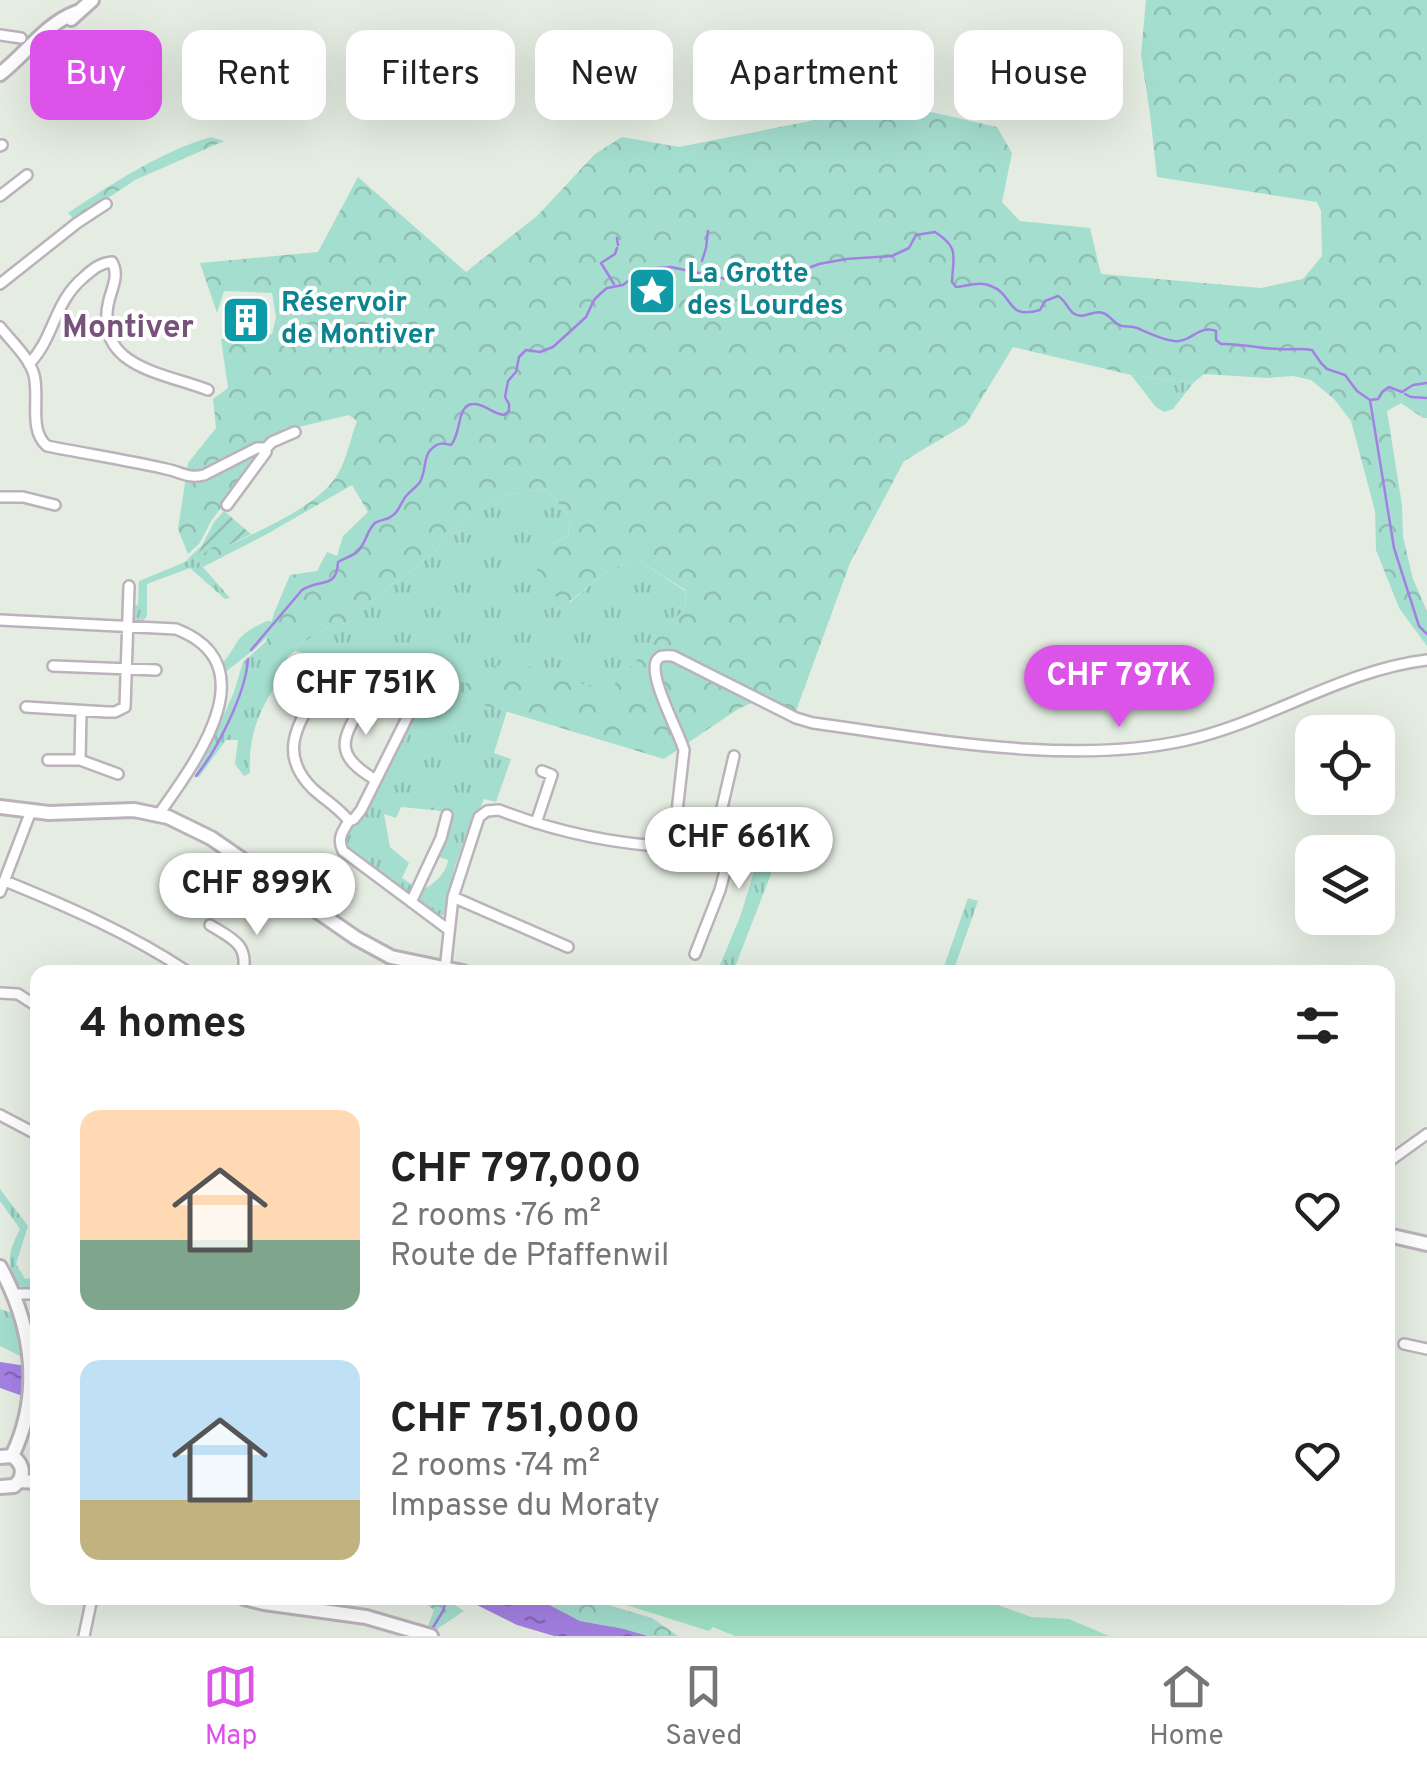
<!DOCTYPE html>
<html lang="en">
<head>
<meta charset="utf-8">
<style>
	body { margin:0; font-family:Overpass,sans-serif; background:#f6f6f6; color:#222; height:100vh; display:flex; flex-direction:column; font-size:38px; white-space:nowrap }
	* { box-sizing:border-box; margin:0 }
	p { font-size:32px; color:#767676 }
	.icon { flex:none; width:55px; height:55px; fill:none; stroke:currentColor; stroke-width:2; stroke-linecap:round; stroke-linejoin:round }
	.map { position:relative; flex:1; overflow:hidden }
	.panel { position:absolute; left:30px; top:965px; width:1365px; height:640px; display:flex; flex-direction:column; background:#fff; border-radius:20px; box-shadow:0 10px 40px #0002 }
	.panel>* { flex:none }
	.guide { position:absolute; left:30px; top:30px; width:1368px; height:90px; display:flex; gap:20px }
	.buttons { position:absolute; left:1295px; top:715px; display:grid; gap:20px }
	.buttons a { display:grid; place-items:center; width:100px; height:100px; border-radius:20px; background:#fff; box-shadow:0 10px 40px #0002; font-size:50px }
	.price { position:absolute; translate:-50% -85px; padding:0 22px; border-radius:35px; background:#fff; color:#222; font-size:32px; line-height:65px; filter:drop-shadow(0 2px 5px #0008) }
	.price::after { content:''; position:absolute; left:50%; top:60px; width:30px; height:22px; margin-left:-15px; background:inherit; clip-path:polygon(0 0,100% 0,50% 100%) }
	.price.on { background:#db53e8; color:#fff }
	ul { padding:0; list-style:none }
	li { display:flex; align-items:center; gap:30px; height:250px; padding:0 50px }
	li span { display:grid; place-items:center; flex:none; width:280px; height:200px; border-radius:20px; color:#555 }
	li>.icon { margin-inline-start:auto }
	span .icon { width:120px; height:120px; fill:#fffc; stroke-width:1 }
	li b { font-size:42px }
	h2 { display:flex; justify-content:space-between; align-items:center; height:120px; padding:0 50px; font-size:42px }
	.pill { padding:0 35px; border-radius:20px; background:#fff; box-shadow:0 10px 40px #0002; font-size:35px; line-height:90px }
	.pill.on { background:#db53e8; color:#fff }
	.dock { display:flex; justify-content:space-around; align-items:center; height:140px; border-top:2px solid #e0e0e0; background:#fff; font-size:28px; color:#767676 }
	.dock a { display:grid; justify-items:center; gap:5px }
	.dock .on { color:#db53e8 }
	.map>svg:first-child { display:block }
	.grass { fill:url(#grass-tufts) }
	.forest { fill:url(#forest-crowns) }
	.garden { fill:url(#garden-furrows) }
	.pitch { fill:#a1e3c4 }
	.water { fill:url(#water-ripples) }
	.lines { fill:none; stroke-linecap:round; stroke-linejoin:round }
	.stream { stroke:#a480e3; stroke-width:2.5 }
	.street-casing { stroke:#bbb2bc; stroke-width:14 }
	.secondary-casing { stroke:#bbb2bc; stroke-width:18 }
	.street { stroke:#fff; stroke-width:9 }
	.secondary { stroke:#fff; stroke-width:12 }
	.labels { text-anchor:middle; dominant-baseline:central; stroke-width:8; stroke-linejoin:round; paint-order:stroke }
	.culture-label { font-size:28px; font-weight:bold; fill:#0d838f; stroke:#fff; text-anchor:start }
	.quarter-label { font-size:32px; font-weight:bold; fill:#77527a; stroke:#fff }
</style>
</head>
<body>
<div class="map">
<svg width="1427" height="1636" viewBox="0 0 1427 1636">
	<defs>
		<pattern id="grass-tufts" width="24" height="20" patternUnits="userSpaceOnUse" patternTransform="scale(2.5)"><rect width="24" height="20" fill="#a4decf"/><path d="M3 7l-1-3M5 7V3M7 7l1-3M15 17l-1-3M17 17v-4M19 17l1-3" fill="none" stroke="#8ebfb2"/></pattern>
		<pattern id="forest-crowns" width="20" height="18" patternUnits="userSpaceOnUse" patternTransform="scale(2.5)"><rect width="20" height="18" fill="#a4decf"/><path d="M2 6a3 3 0 1 1 6 0M12 15a3 3 0 1 1 6 0" fill="none" stroke="#8ebfb2"/></pattern>
		<pattern id="garden-furrows" width="10" height="10" patternUnits="userSpaceOnUse" patternTransform="scale(2.5)"><rect width="10" height="10" fill="#a4decf"/><path d="M-1 1l2-2M0 10L10 0M9 11l2-2" fill="none" stroke="#8ebfb2"/></pattern>
		<pattern id="water-ripples" width="26" height="14" patternUnits="userSpaceOnUse" patternTransform="scale(2.5)"><rect width="26" height="14" fill="#a480e3"/><path d="M2 4q2-2 4 0t4 0M15 11q2-2 4 0t4 0" fill="none" stroke="#8669b8"/></pattern>
	</defs>
	<rect width="100%" height="100%" fill="#e5ede2"/>
	<path class="grass" d="M 1131,375 L 1193,383 L 1173,409 L 1164,412 L 1155,406 Z
		M 547,489 L 570,518 L 568,536 L 548,546 L 569,603 L 608,570 L 637,559 L 685,591 L 686,607 L 607,693 L 516,663 L 468,700 L 507,711 L 494,753 L 511,759 L 496,802 L 484,799 L 479,811 L 473,815 L 454,869 L 445,915 L 437,916 L 423,905 L 418,897 L 421,890 C 433,886 447,872 448,860 L 436,856 L 453,812 L 401,807 L 396,818 L 384,814 L 390,847 L 409,863 L 402,878 L 416,887 L 410,896 L 345,848 L 344,844 L 352,825 L 357,821 L 419,708 L 333,672 L 327,659 L 295,651 L 299,645 L 326,628 L 349,622 L 386,589 L 422,563 L 436,550 L 447,533 L 472,514 L 505,495 Z
		M 195,558 L 230,598 L 225,599 L 190,568 L 147,584 L 147,616 L 143,621 L 134,619 L 132,609 L 138,604 L 139,581 Z
		M 267,621 L 278,622 L 278,626 L 255,649 L 224,673 L 221,664 C 229,657 231,651 237,642 C 245,631 256,626 267,621 Z
		M 269,639 L 284,657 L 290,657 L 291,660 C 266,701 248,723 250,773 L 244,776 L 235,764 L 238,740 L 226,740 L 199,777 L 196,777 L 195,775 L 207,753 L 234,692 L 243,662 Z
		M 758,859 L 768,861 L 771,874 L 735,967 L 737,972 L 717,972 L 740,917 Z
		M 968,898 L 978,901 L 953,972 L 942,972 Z
		M 0,1189 L 28,1226 L 16,1264 L 25,1279 L 32,1278 L 32,1289 L 19,1286 C 5,1262 8,1253 20,1229 L 0,1201 Z
		M 0,1309 L 15,1314 L 24,1358 L 0,1346 Z"/>
	<path class="forest" d="M 1146,0 L 1427,0 L 1427,418 L 1423,418 L 1401,403 L 1387,411 L 1402,505 L 1403,537 L 1413,579 L 1427,611 L 1427,646 L 1399,608 L 1376,550 L 1375,511 L 1351,421 L 1334,399 L 1311,380 L 1293,376 L 1267,378 L 1204,374 L 1193,383 L 1131,375 L 1013,347 L 966,424 L 904,461 L 850,563 L 796,711 L 765,697 L 738,709 L 664,759 L 468,700 L 465,684 L 482,669 L 516,662 L 607,692 L 686,607 L 685,590 L 637,559 L 608,570 L 568,603 C 546,592 539,588 536,562 L 548,546 L 568,536 L 570,518 L 547,489 L 505,495 L 472,514 L 447,533 L 436,550 L 422,563 L 386,589 L 349,622 L 326,628 L 299,645 L 295,651 L 255,681 L 274,613 L 290,575 L 317,571 L 327,552 L 337,556 L 343,536 L 368,512 L 352,485 L 267,534 L 203,567 L 195,558 L 171,569 L 185,562 L 201,546 L 197,554 L 223,539 L 230,545 C 264,528 320,506 339,472 C 347,457 351,437 357,421 L 349,415 L 295,428 L 248,449 L 260,455 L 212,520 L 199,544 L 188,554 L 178,529 L 188,463 L 216,428 L 213,399 L 228,388 L 221,339 L 272,334 L 276,317 L 272,293 L 224,291 L 217,313 L 200,263 L 318,252 L 358,177 L 466,272 L 537,216 L 595,154 L 622,137 L 679,147 L 810,121 L 874,98 L 897,93 L 927,111 L 997,127 L 1012,153 L 1002,202 L 1020,221 L 1090,228 L 1101,274 L 1261,288 L 1303,279 L 1322,256 L 1321,211 L 1317,202 L 1157,177 L 1150,114 L 1141,55 Z
		M 211,137 L 224,141 L 135,180 L 75,220 L 68,213 C 113,183 160,152 211,137 Z
		M 418,1598 L 444,1598 L 464,1611 L 434,1631 L 427,1629 L 434,1610 Z
		M 536,1598 L 585,1598 L 652,1618 L 678,1636 L 648,1636 L 624,1629 L 580,1621 Z"/>
	<path class="garden" d="M 224,511 L 251,534 L 229,545 L 223,539 L 199,557 L 197,555 L 214,522 Z"/>
	<path class="pitch" d="M 604,1598 L 978,1598 L 1031,1617 L 1069,1619 L 1109,1636 L 735,1636 L 713,1627 L 709,1631 Z"/>
	<path class="water" d="M 0,1362 L 20,1365 L 37,1373 L 37,1401 L 0,1388 Z
		M 463,1598 L 536,1598 L 580,1621 L 624,1629 L 648,1636 L 554,1636 L 517,1625 Z"/>
	<g class="lines">
		<path class="stream" d="M 617,238 L 618,245
			M 702,261 L 706,248 L 708,231
			M 614,284 L 601,263 L 615,254 L 617,248
			M 1405,394 L 1411,397 L 1427,398
			M 1370,400 L 1394,548 L 1419,626 L 1427,634
			M 251,650 L 302,590 C 319,578 337,590 338,562 C 345,558 353,556 358,551 C 366,543 367,530 375,523 C 379,520 384,520 389,518 C 398,513 399,507 404,499 C 408,492 416,488 420,482 C 427,470 422,454 435,446 C 441,442 445,444 451,445 C 462,433 456,405 473,404 C 484,403 492,414 504,415 L 509,411 L 509,404 L 505,397 L 508,381 L 516,372 L 519,357 L 526,350 L 540,352 L 553,347 L 586,317 L 594,300 L 600,294 L 607,288 L 623,285 L 644,269 L 671,267 L 731,280 L 753,267 L 787,276 L 819,264 L 846,259 L 892,256 L 909,248 L 916,235 L 935,232 C 960,248 953,256 952,282 L 956,287 C 968,286 980,281 991,286 C 1015,295 1005,320 1040,310 L 1045,301 L 1058,296 C 1066,301 1067,308 1073,313 C 1084,321 1092,309 1103,313 C 1110,315 1114,324 1122,326 C 1127,327 1132,326 1137,328 C 1149,333 1160,339 1174,341 C 1191,343 1199,324 1216,331 L 1216,340 L 1221,344 C 1241,343 1260,349 1279,349 C 1291,350 1300,348 1312,350 L 1321,363 L 1327,369 L 1345,375 L 1357,391 L 1370,400 L 1378,399 L 1383,391 L 1389,387 L 1402,392 L 1413,385 L 1427,383
			M 196,776 C 217,750 246,693 248,659
			M 432,1629 L 443,1611 L 447,1598"/>
		<g class="street-casing">
			<path id="street" d="M 0,35 L 21,38
				M 0,146 L 2,145
				M 0,196 L 27,175
				M 0,284 L 77,223 L 106,204
				M 0,327 C 11,341 29,357 34,375 C 40,398 28,430 47,446 C 87,454 127,460 166,469 C 181,472 189,479 204,475 L 257,448 L 266,448 L 272,442 L 295,432
				M 29,364 C 55,337 53,303 84,277 C 93,269 100,263 112,262 C 119,274 113,286 109,300 C 93,367 161,372 208,390
				M 0,497 L 23,497 L 55,505
				M 227,505 L 266,452 L 266,448
				M 0,620 L 176,629 C 270,665 194,764 159,814
				M 53,666 L 156,670
				M 327,676 C 305,715 272,749 313,789 C 325,800 339,808 349,821 C 342,832 337,839 343,851 L 449,930
				M 367,696 C 345,736 328,752 376,780
				M 26,707 L 107,712 L 115,712 L 125,707 L 129,586
				M 48,760 L 80,760 L 81,711
				M 80,760 L 118,774
				M 349,821 L 354,819 L 361,810 L 408,716
				M 536,823 L 552,775 L 542,771
				M 673,847 L 696,850 L 711,855 L 734,756
				M 5,881 C 69,907 131,934 188,972
				M 0,892 L 31,811
				M 453,897 L 568,947
				M 411,902 L 441,838 L 447,815
				M 210,925 C 231,938 249,944 243,972
				M 695,954 L 720,890 L 728,860 L 711,855
				M 445,970 L 453,897 L 479,817 L 487,811 L 499,810 C 556,832 612,844 673,847 L 684,750 C 679,732 647,675 657,660 C 661,654 666,656 673,656 L 796,718 L 813,723 C 931,739 1071,766 1187,740 C 1270,721 1343,670 1427,660
				M 0,993 L 18,994 L 38,1007
				M 0,1115 L 38,1135
				M 1388,1162 L 1427,1134
				M 13,1294 L 38,1294
				M 1404,1344 L 1427,1349
				M 84,1636 L 92,1598"/>
		</g>
		<g class="secondary-casing">
			<path id="secondary" d="M 71,19 L 92,0
				M 0,74 C 26,54 45,24 77,12
				M 0,807 L 49,813 L 134,810 L 168,817 L 211,838 L 356,938 L 391,957 L 463,972
				M 1388,1235 L 1427,1244
				M 0,1267 C 33,1327 42,1394 12,1456
				M 0,1457 L 12,1456 C 21,1462 25,1471 19,1481
				M 0,1487 L 14,1486 L 19,1481 L 38,1482
				M 244,1598 L 264,1603 L 366,1617 L 431,1636"/>
		</g>
		<use href="#street" class="street"/>
		<use href="#secondary" class="secondary"/>
	</g>
	<defs>
		<g id="sight-square" transform="scale(2.5)"><rect x="-9" y="-9" width="18" height="18" rx="4" fill="#0f9aa8" stroke="#fff"/><path d="M0-6L1.8-2.2L6-1.7L2.9 1.2L3.7 5.4L0 3.3L-3.7 5.4L-2.9 1.2L-6-1.7L-1.8-2.2Z" fill="#fff"/></g>
		<g id="building-square" transform="scale(2.5)"><rect x="-9" y="-9" width="18" height="18" rx="4" fill="#0f9aa8" stroke="#fff"/><path d="M-4-6H4V6H1V3H-1V6H-4ZM-2.5-4.3h1.7v1.8h-1.7ZM.8-4.3h1.7v1.8H.8ZM-2.5-1h1.7V.8h-1.7ZM.8-1h1.7V.8H.8Z" fill="#fff"/></g>
	</defs>
	<g fill-rule="evenodd">
		<use href="#sight-square" x="652" y="291"/>
		<use href="#building-square" x="246" y="320"/>
	</g>
	<g class="labels">
		<g class="culture-label">
			<text x="687" y="275">La Grotte<tspan x="687" dy="32">des Lourdes</tspan></text>
			<text x="281" y="304">Réservoir<tspan x="281" dy="32">de Montiver</tspan></text>
		</g>
		<g class="quarter-label">
			<text x="128" y="329">Montiver</text>
		</g>
	</g>
</svg>
<div class="buttons">
<a><svg class="icon" aria-label="locate" viewBox="0 0 24 24"><circle cx="12" cy="12" r="6"/><path d="M12 2v4M12 18v4M2 12h4M18 12h4"/></svg></a>
<a><svg class="icon" aria-label="layers" viewBox="0 0 24 24"><path d="M12 4l9 5-9 5-9-5zM3 14l9 5 9-5"/></svg></a>
</div>
<b class="price on" style="left:1119px;top:730px">CHF 797K</b>
<b class="price" style="left:366px;top:738px">CHF 751K</b>
<b class="price" style="left:739px;top:892px">CHF 661K</b>
<b class="price" style="left:257px;top:938px">CHF 899K</b>
<div class="guide">
<a class="pill on">Buy</a>
<a class="pill">Rent</a>
<a class="pill">Filters</a>
<a class="pill">New</a>
<a class="pill">Apartment</a>
<a class="pill">House</a>
</div>
<section class="panel">
<h2>4 homes<svg class="icon" aria-label="filters" viewBox="0 0 24 24"><path d="M4 7h16M4 17h16"/><circle cx="9" cy="7" r="2"/><circle cx="15" cy="17" r="2"/></svg></h2>
<ul>
<li><span style="background:linear-gradient(#ffd9b3 65%,#7fa58c 0)"><svg class="icon" aria-label="home" viewBox="0 0 24 24"><path d="M3 11l9-7 9 7M6 9v11h12V9"/></svg></span><div><b>CHF 797,000</b><p>2 rooms · 76 m²</p><p>Route de Pfaffenwil</p></div><svg class="icon" aria-label="heart" viewBox="0 0 24 24"><path d="M12 20l-8-8c-3-5 5-10 8-4 3-6 11-1 8 4z"/></svg></li>
<li><span style="background:linear-gradient(#bfe0f5 70%,#c2b280 0)"><svg class="icon" aria-label="home" viewBox="0 0 24 24"><path d="M3 11l9-7 9 7M6 9v11h12V9"/></svg></span><div><b>CHF 751,000</b><p>2 rooms · 74 m²</p><p>Impasse du Moraty</p></div><svg class="icon" aria-label="heart" viewBox="0 0 24 24"><path d="M12 20l-8-8c-3-5 5-10 8-4 3-6 11-1 8 4z"/></svg></li>
</ul>
</section>
</div>
<nav class="dock">
<a class="on"><svg class="icon" aria-label="map" viewBox="0 0 24 24"><path d="M3 6l6-2 6 2 6-2v14l-6 2-6-2-6 2zM9 4v14M15 6v14"/></svg>Map</a>
<a><svg class="icon" aria-label="saved" viewBox="0 0 24 24"><path d="M7 4h10v16l-5-4-5 4z"/></svg>Saved</a>
<a><svg class="icon" aria-label="home" viewBox="0 0 24 24"><path d="M3 11l9-7 9 7M6 9v11h12V9"/></svg>Home</a>
</nav>
</body>
</html>
